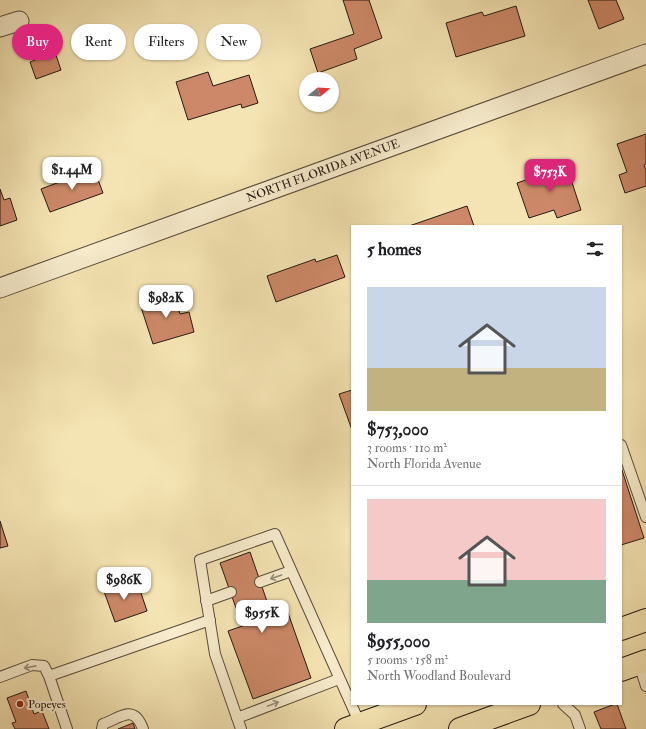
<!DOCTYPE html>
<html lang="en">
<head>
<meta charset="utf-8">
<style>
	body { margin:0; font-family:"IM FELL Double Pica",serif; background:#f2f2f2; color:#202124; height:100vh; display:flex; flex-direction:column; font-size:15px; white-space:nowrap }
	* { box-sizing:border-box; margin:0 }
	p { font-size:13px; color:#757577 }
	.icon { flex:none; width:22px; height:22px; fill:none; stroke:currentColor; stroke-width:2; stroke-linecap:round; stroke-linejoin:round }
	.map { position:relative; flex:1; overflow:hidden }
	.details { position:absolute; left:351px; top:225px; width:271px; height:480px; display:flex; flex-direction:column; background:#fff; border-radius:0px; box-shadow:0 1px 3px #0004 }
	.details>* { flex:none }
	.banner { position:absolute; left:12px; top:24px; width:279px; height:36px; display:flex; gap:8px }
	.needle { width:26px; rotate:72deg }
	.fabs { position:absolute; left:299px; top:72px; display:grid; gap:8px }
	.fabs a { display:grid; place-items:center; width:40px; height:40px; border-radius:50%; background:#fff; box-shadow:0 1px 3px #0004; font-size:20px }
	.price { position:absolute; translate:-50% -34px; padding:0 9px; border-radius:8px; background:#fff; color:#222; font-size:13px; line-height:26px; filter:drop-shadow(0 1px 2px #0008) }
	.price::after { content:''; position:absolute; left:50%; top:24px; width:12px; height:9px; margin-left:-6px; background:inherit; clip-path:polygon(0 0,100% 0,50% 100%) }
	.price.current { background:#db2777; color:#fff }
	ul { padding:0; list-style:none }
	li { display:grid; align-content:center; gap:8px; height:212px; padding:0 16px }
	li+li { border-top:1px solid #e0e0e0 }
	li span { display:grid; place-items:center; height:124px; border-radius:0px; color:#555 }
	li>.icon { margin-inline-start:auto }
	span .icon { width:72px; height:72px; fill:#fffc; stroke-width:1 }
	li b { font-size:17px }
	h2 { display:flex; justify-content:space-between; align-items:center; height:48px; padding:0 16px; font-size:17px }
	.chip { padding:0 14px; border-radius:18px; background:#fff; box-shadow:0 1px 3px #0004; font-size:14px; line-height:36px }
	.chip.current { background:#db2777; color:#fff }
	.map>svg:first-child { display:block }
	.building { fill:#cc8868; stroke:#251914 }
	.lines { fill:none; stroke-linecap:round; stroke-linejoin:round }
	.service-casing { stroke:#594c3c; stroke-width:12 }
	.minor-casing { stroke:#594c3c; stroke-width:21 }
	.primary-casing { stroke:#251914; stroke-width:24 }
	.service { stroke:#f8edce; stroke-width:10 }
	.minor { stroke:#f8edce; stroke-width:19 }
	.primary { stroke:#f5e4b3; stroke-width:22 }
	.oneway { stroke:#998e7a }
	.poi-dot { fill:#8f2418; stroke:#f8edce; stroke-width:1.5 }
	.labels { text-anchor:middle; dominant-baseline:central; stroke-width:4; stroke-linejoin:round; paint-order:stroke }
	.street-label { font-size:12px; fill:#251914; stroke:#f8edce }
	.poi-label { font-size:12px; fill:#251914; stroke:#f8edce; text-anchor:start }
</style>
</head>
<body>
<div class="map">
<svg width="646" height="729" viewBox="0 0 646 729">
	<rect width="100%" height="100%" fill="#f5e4b3"/>
	<filter id="stains"><feTurbulence type="fractalNoise" baseFrequency=".005" numOctaves="4"/><feColorMatrix values="0 0 0 0 .2 0 0 0 0 .09 0 0 0 0 .02 0 0 0 .5 -.17"/></filter>
	<radialGradient id="worn" r=".72"><stop offset=".6" stop-color="#630" stop-opacity="0"/><stop offset="1" stop-color="#630" stop-opacity=".3"/></radialGradient>
	<path class="building" d="M 343,0 L 369,0 L 382,38 L 354,49 L 357,59 L 318,73 L 310,49 L 354,34 Z
		M 588,0 L 616,0 L 624,19 L 599,29 Z
		M 516,6 L 525,36 L 456,57 L 446,23 L 482,12 L 484,16 Z
		M 55,52 L 61,70 L 36,79 L 30,62 Z
		M 208,72 L 213,86 L 249,75 L 258,103 L 242,108 L 241,104 L 188,120 L 176,82 Z
		M 646,134 L 646,164 L 644,165 L 646,170 L 646,186 L 625,193 L 619,175 L 627,172 L 617,144 Z
		M 565,161 L 581,210 L 557,218 L 554,210 L 529,218 L 517,183 L 546,173 L 545,168 Z
		M 94,169 L 103,193 L 50,212 L 41,189 Z
		M 0,189 L 4,200 L 10,198 L 17,220 L 0,226 Z
		M 467,206 L 474,226 L 409,226 Z
		M 337,255 L 345,277 L 276,302 L 267,276 L 315,259 L 316,262 Z
		M 174,294 L 180,314 L 189,312 L 194,332 L 153,344 L 140,304 Z
		M 352,390 L 352,430 L 339,394 Z
		M 621,467 L 644,538 L 621,545 Z
		M 0,521 L 8,546 L 0,548 Z
		M 250,552 L 271,613 L 264,615 L 265,617 L 287,610 L 311,678 L 253,699 L 228,631 L 251,623 L 249,619 L 241,622 L 220,563 Z
		M 113,579 L 117,591 L 138,584 L 147,611 L 115,622 L 101,583 Z
		M 26,691 L 34,714 L 42,711 L 49,729 L 15,729 L 12,723 L 16,722 L 7,698 Z
		M 615,704 L 617,704 L 626,729 L 601,729 L 594,712 Z
		M 133,723 L 135,729 L 118,729 Z"/>
	<g class="lines">
		<g class="service-casing">
			<path id="service" d="M 621,445 L 646,517
				M 260,582 L 291,571
				M 206,601 L 231,592
				M 639,664 L 646,686
				M 49,676 L 210,620
				M 0,677 L 32,665 L 44,666 L 49,676 L 67,729
				M 563,704 L 575,715 L 580,729
				M 237,718 L 339,679
				M 102,729 L 103,724 C 122,717 134,704 143,729
				M 241,729 L 215,654 L 200,560 L 275,534 L 360,724"/>
		</g>
		<g class="minor-casing">
			<path id="minor" d="M 0,27 L 19,21
				M 0,288 L 646,54"/>
		</g>
		<g class="primary-casing">
			<path id="primary" d="M 621,629 L 646,620
				M 621,670 L 646,661
				M 346,729 L 415,704
				M 460,729 L 529,704"/>
		</g>
		<use href="#service" class="service"/>
		<use href="#minor" class="minor"/>
		<use href="#primary" class="primary"/>
	</g>
	<defs><path id="oneway-shaft" d="M-6 0H5M1.5-3L5.5 0L1.5 3" fill="none" stroke-width="1.6" stroke-linecap="round" stroke-linejoin="round"/></defs>
	<g class="oneway">
		<use href="#oneway-shaft" transform="translate(276 577) rotate(161)"/>
		<use href="#oneway-shaft" transform="translate(30 667) rotate(169)"/>
		<use href="#oneway-shaft" transform="translate(273 704) rotate(-21)"/>
	</g>
	<circle class="poi-dot" cx="20" cy="704" r="4"/>
	<g class="labels">
		<g class="street-label">
			<text transform="translate(323 171) rotate(-20)">NORTH FLORIDA AVENUE</text>
		</g>
		<g class="poi-label">
			<text x="28" y="704">Popeyes</text>
		</g>
	</g>
	<rect width="100%" height="100%" filter="url(#stains)"/>
	<rect width="100%" height="100%" fill="url(#worn)"/>
</svg>
<div class="fabs">
<a><svg class="needle" viewBox="-14 -14 28 28"><path d="M0-13l5 13h-10z" fill="#e53935"/><path d="M0 13l5-13h-10z" fill="#757577"/></svg></a>
</div>
<b class="price" style="left:72px;top:191px">$1.44M</b>
<b class="price current" style="left:550px;top:193px">$753K</b>
<b class="price" style="left:166px;top:319px">$982K</b>
<b class="price" style="left:124px;top:601px">$986K</b>
<b class="price" style="left:262px;top:634px">$955K</b>
<div class="banner">
<a class="chip current">Buy</a>
<a class="chip">Rent</a>
<a class="chip">Filters</a>
<a class="chip">New</a>
</div>
<section class="details">
<h2>5 homes<svg class="icon" aria-label="filters" viewBox="0 0 24 24"><path d="M4 7h16M4 17h16"/><circle cx="9" cy="7" r="2"/><circle cx="15" cy="17" r="2"/></svg></h2>
<ul>
<li><span style="background:linear-gradient(#c9d6e8 65%,#c2b280 0)"><svg class="icon" aria-label="home" viewBox="0 0 24 24"><path d="M3 11l9-7 9 7M6 9v11h12V9"/></svg></span><div><b>$753,000</b><p>3 rooms · 110 m²</p><p>North Florida Avenue</p></div></li>
<li><span style="background:linear-gradient(#f6c9c9 65%,#7fa58c 0)"><svg class="icon" aria-label="home" viewBox="0 0 24 24"><path d="M3 11l9-7 9 7M6 9v11h12V9"/></svg></span><div><b>$955,000</b><p>5 rooms · 158 m²</p><p>North Woodland Boulevard</p></div></li>
</ul>
</section>
</div>
</body>
</html>
